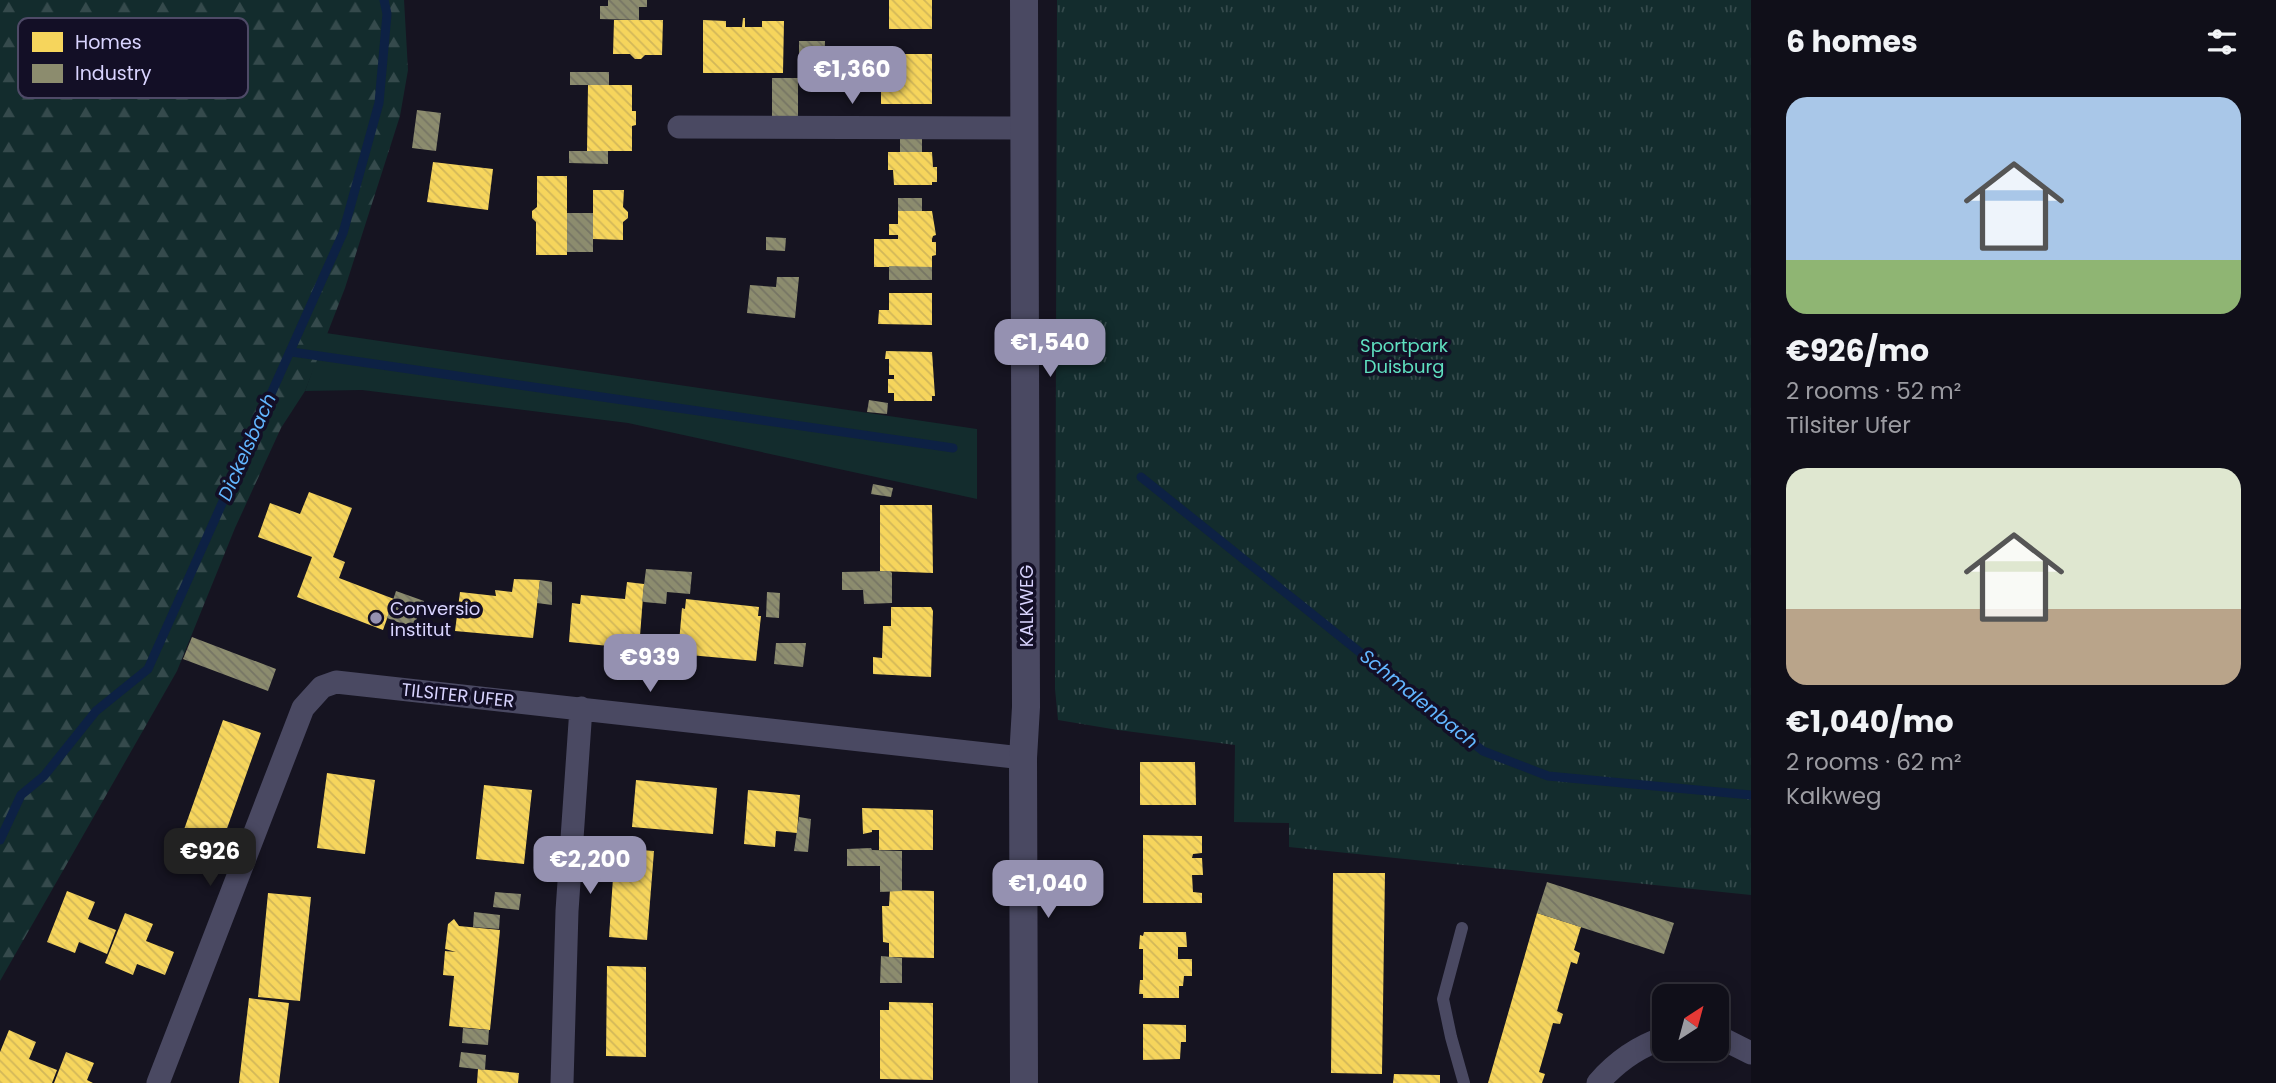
<!DOCTYPE html>
<html lang="en">
<head>
<meta charset="utf-8">
<style>
	body { margin:0; font-family:Poppins,sans-serif; background:#191822; color:#f1f3f6; height:100vh; display:flex; flex-direction:column; font-size:26px; white-space:nowrap }
	* { box-sizing:border-box; margin:0 }
	p { font-size:23px; color:#9c9ca2 }
	.icon { flex:none; width:38px; height:38px; fill:none; stroke:currentColor; stroke-width:2; stroke-linecap:round; stroke-linejoin:round }
	.map { position:relative; flex:1; overflow:hidden }
	.details { display:flex; flex-direction:column; background:#100f19; width:525px }
	.details>* { flex:none }
	.needle { width:46px; rotate:36deg }
	.controls { position:absolute; left:1652px; top:984px; display:grid; gap:14px }
	.controls a { display:grid; place-items:center; width:77px; height:77px; border-radius:14px; background:#100f19; box-shadow:0 4px 18px #0003,0 0 0 2px #302f38; font-size:35px }
	.price { position:absolute; translate:-50% -60px; padding:0 16px; border-radius:14px; background:#9591b1; color:#fff; font-size:23px; line-height:46px; filter:drop-shadow(0 2px 4px #0008) }
	.price::after { content:''; position:absolute; left:50%; top:42px; width:21px; height:16px; margin-left:-10px; background:inherit; clip-path:polygon(0 0,100% 0,50% 100%) }
	.price.selected { background:#222; color:#fff }
	ul { padding:0; list-style:none }
	li { display:grid; align-content:center; gap:14px; height:371px; padding:0 35px }
	li span { display:grid; place-items:center; height:217px; border-radius:21px; color:#555 }
	li>.icon { margin-inline-start:auto }
	span .icon { width:126px; height:126px; fill:#fffc; stroke-width:1 }
	li b { font-size:30px }
	h2 { display:flex; justify-content:space-between; align-items:center; height:84px; padding:0 35px; font-size:30px }
	main { display:flex; flex:1; min-height:0 }
	.map>svg:first-child { display:block }
	.grass { fill:#132c2d }
	.forest { fill:url(#forest-firs) }
	.park { fill:url(#park-tufts) }
	.homes { fill:url(#homes-back-hatch) }
	.industry { fill:url(#industry-back-hatch) }
	.lines { fill:none; stroke-linecap:round; stroke-linejoin:round }
	.stream { stroke:#0d2144; stroke-width:9 }
	.service { stroke:#4a4962; stroke-width:12 }
	.minor { stroke:#4a4962; stroke-width:23 }
	.tertiary { stroke:#4a4962; stroke-width:28 }
	.poi-dot { fill:#9591b1; stroke:#130f26; stroke-width:2.5 }
	.labels { text-anchor:middle; dominant-baseline:central; stroke-width:7; stroke-linejoin:round; paint-order:stroke }
	.park-label { font-size:18px; fill:#5fe0c0; stroke:#130f26 }
	.street-label { font-size:18px; fill:#d9d4ff; stroke:#130f26 }
	.poi-label { font-size:18px; fill:#d9d4ff; stroke:#130f26; text-anchor:start }
	.water-label { font-size:19px; font-style:italic; fill:#62b6ff; stroke:#130f26 }
	.key { fill:#130f26; stroke:#4e4a67; stroke-width:2 }
	.key-label { font-size:19px; fill:#d9d4ff }
</style>
</head>
<body>
<main>
<div class="map">
<svg width="1751" height="1083" viewBox="0 0 1751 1083">
	<defs>
		<pattern id="forest-firs" width="22" height="20" patternUnits="userSpaceOnUse" patternTransform="scale(1.75)"><rect width="22" height="20" fill="#132c2d"/><path d="M5 1l3.5 6h-7zM16 11l3.5 6h-7z" fill="#354a4c"/></pattern>
		<pattern id="park-tufts" width="24" height="20" patternUnits="userSpaceOnUse" patternTransform="scale(1.75)"><rect width="24" height="20" fill="#132c2d"/><path d="M3 7l-1-3M5 7V3M7 7l1-3M15 17l-1-3M17 17v-4M19 17l1-3" fill="none" stroke="#354a4c"/></pattern>
		<pattern id="homes-back-hatch" width="6" height="6" patternUnits="userSpaceOnUse" patternTransform="scale(1.75)"><rect width="6" height="6" fill="#f6d55c"/><path d="M-1 5l2 2M0 0l6 6M5-1l2 2" fill="none" stroke="#d2b759"/></pattern>
		<pattern id="industry-back-hatch" width="6" height="6" patternUnits="userSpaceOnUse" patternTransform="scale(1.75)"><rect width="6" height="6" fill="#8c8c6e"/><path d="M-1 5l2 2M0 0l6 6M5-1l2 2" fill="none" stroke="#767564"/></pattern>
	</defs>
	<rect width="100%" height="100%" fill="#161421"/>
	<path class="grass" d="M 326,333 L 977,429 L 977,499 L 628,423 L 362,390 L 305,391 Z"/>
	<path class="forest" d="M 0,0 L 404,0 L 408,70 L 400,116 L 345,288 L 305,391 L 281,428 L 235,528 L 177,671 L 0,981 Z"/>
	<path class="park" d="M 1057,0 L 1751,0 L 1751,895 L 1289,847 L 1289,823 L 1234,822 L 1235,745 L 1118,730 L 1058,720 L 1055,689 Z"/>
	<path class="homes" d="M 889,0 L 932,0 L 932,29 L 889,29 Z
		M 743,18 L 745,18 L 745,27 L 762,27 L 762,21 L 784,21 L 783,73 L 703,73 L 703,20 L 726,21 L 726,27 L 742,27 Z
		M 614,20 L 663,20 L 662,55 L 645,55 L 641,59 L 635,59 L 630,54 L 613,54 Z
		M 881,54 L 932,54 L 932,104 L 881,104 Z
		M 588,85 L 632,85 L 632,111 L 636,111 L 636,125 L 632,126 L 632,151 L 587,151 Z
		M 888,152 L 932,152 L 933,167 L 937,167 L 937,182 L 932,182 L 932,185 L 894,185 L 893,170 L 888,170 Z
		M 433,162 L 493,169 L 488,210 L 427,202 Z
		M 537,176 L 567,176 L 567,255 L 536,255 L 536,222 L 532,218 L 532,211 L 537,207 Z
		M 593,190 L 624,190 L 623,207 L 628,212 L 628,218 L 623,222 L 623,240 L 593,239 Z
		M 898,211 L 932,211 L 936,235 L 933,236 L 932,239 L 932,242 L 936,242 L 936,255 L 932,256 L 932,267 L 874,267 L 874,239 L 898,239 L 898,235 L 889,235 L 889,224 L 898,224 Z
		M 889,293 L 932,293 L 932,325 L 878,324 L 879,310 L 889,310 Z
		M 886,351 L 932,352 L 935,396 L 932,396 L 932,401 L 894,401 L 894,393 L 888,393 L 888,379 L 894,379 L 894,375 L 889,375 L 889,359 L 885,359 Z
		M 309,492 L 352,508 L 333,557 L 345,562 L 339,578 L 394,599 L 383,630 L 297,597 L 312,557 L 258,537 L 270,503 L 300,514 Z
		M 880,505 L 932,505 L 933,573 L 880,571 Z
		M 514,579 L 540,580 L 533,638 L 455,631 L 460,592 L 496,596 L 495,590 L 512,592 Z
		M 627,582 L 644,584 L 639,649 L 569,642 L 572,603 L 580,604 L 581,595 L 625,599 Z
		M 686,599 L 759,607 L 758,616 L 761,616 L 756,661 L 678,654 L 682,608 L 685,609 Z
		M 891,607 L 931,607 L 933,611 L 931,677 L 873,674 L 873,657 L 882,658 L 883,626 L 891,626 Z
		M 223,720 L 261,733 L 214,865 L 176,852 Z
		M 1140,762 L 1195,762 L 1196,805 L 1140,805 Z
		M 327,773 L 375,780 L 365,854 L 317,848 Z
		M 636,780 L 717,788 L 713,834 L 632,827 Z
		M 484,785 L 532,790 L 524,864 L 476,859 Z
		M 748,790 L 800,795 L 797,833 L 776,831 L 775,847 L 744,844 Z
		M 862,808 L 933,810 L 933,850 L 879,850 L 879,830 L 872,830 L 872,832 L 863,834 Z
		M 1143,835 L 1202,836 L 1202,853 L 1193,854 L 1192,858 L 1202,858 L 1203,875 L 1192,875 L 1193,892 L 1202,893 L 1202,903 L 1143,903 Z
		M 615,848 L 654,851 L 647,940 L 609,937 Z
		M 1333,873 L 1385,873 L 1382,1074 L 1331,1073 Z
		M 890,890 L 934,891 L 934,958 L 889,957 L 889,943 L 883,942 L 882,906 L 889,906 Z
		M 67,891 L 95,902 L 88,919 L 116,930 L 107,954 L 79,942 L 75,953 L 47,942 Z
		M 268,893 L 311,897 L 300,1001 L 258,997 Z
		M 125,913 L 153,924 L 146,941 L 174,952 L 165,975 L 137,964 L 133,975 L 105,963 Z
		M 1537,913 L 1581,927 L 1574,950 L 1580,953 L 1577,964 L 1571,962 L 1557,1011 L 1563,1014 L 1560,1024 L 1553,1023 L 1546,1048 L 1539,1072 L 1545,1074 L 1542,1083 L 1488,1083 Z
		M 454,919 L 459,926 L 500,930 L 490,1030 L 449,1026 L 454,976 L 443,975 L 445,951 L 456,952 L 445,949 L 448,924 Z
		M 1144,932 L 1186,932 L 1187,947 L 1178,947 L 1178,959 L 1192,959 L 1192,976 L 1184,976 L 1183,986 L 1179,986 L 1179,998 L 1143,998 L 1143,994 L 1139,994 L 1140,980 L 1143,980 L 1143,949 L 1139,949 L 1140,935 L 1143,936 Z
		M 607,966 L 646,967 L 646,1057 L 606,1056 Z
		M 249,998 L 289,1003 L 279,1083 L 239,1083 Z
		M 889,1002 L 933,1003 L 933,1080 L 880,1079 L 880,1010 L 889,1010 Z
		M 1143,1024 L 1186,1025 L 1186,1042 L 1181,1042 L 1180,1059 L 1143,1060 Z
		M 9,1030 L 36,1042 L 29,1059 L 57,1070 L 52,1083 L 0,1083 L 0,1052 Z
		M 66,1052 L 94,1063 L 87,1080 L 93,1083 L 54,1083 Z
		M 478,1069 L 519,1073 L 518,1083 L 477,1083 Z
		M 1394,1074 L 1440,1075 L 1440,1083 L 1393,1083 Z"/>
	<path class="industry" d="M 608,0 L 647,0 L 647,7 L 639,7 L 639,20 L 600,19 L 600,6 L 608,6 Z
		M 799,41 L 825,41 L 824,68 L 799,67 Z
		M 570,72 L 609,72 L 609,85 L 570,85 Z
		M 772,78 L 798,78 L 798,117 L 772,117 Z
		M 417,110 L 441,113 L 436,151 L 412,148 Z
		M 900,139 L 922,139 L 922,152 L 900,152 Z
		M 569,151 L 608,151 L 608,164 L 569,163 Z
		M 898,198 L 922,198 L 922,211 L 898,211 Z
		M 567,213 L 593,213 L 593,252 L 567,252 Z
		M 766,237 L 786,238 L 785,251 L 766,250 Z
		M 889,266 L 932,267 L 932,280 L 889,280 Z
		M 777,277 L 799,277 L 795,318 L 747,313 L 750,285 L 776,287 Z
		M 869,400 L 888,403 L 887,414 L 867,412 Z
		M 873,484 L 893,488 L 891,497 L 871,494 Z
		M 646,569 L 692,572 L 690,594 L 667,592 L 666,604 L 644,602 L 642,601 Z
		M 890,571 L 892,573 L 892,603 L 864,604 L 863,590 L 842,590 L 842,572 Z
		M 540,580 L 552,582 L 552,605 L 537,603 Z
		M 396,591 L 424,601 L 413,628 L 387,618 Z
		M 767,592 L 780,593 L 779,618 L 766,617 Z
		M 192,637 L 276,669 L 268,691 L 183,659 Z
		M 776,643 L 806,643 L 803,667 L 774,664 Z
		M 799,817 L 811,819 L 808,852 L 794,851 Z
		M 871,848 L 872,850 L 902,851 L 902,891 L 880,892 L 880,866 L 847,866 L 847,849 Z
		M 1547,882 L 1674,923 L 1664,954 L 1537,913 Z
		M 495,892 L 521,894 L 519,910 L 493,907 Z
		M 474,912 L 500,915 L 499,929 L 473,927 Z
		M 881,956 L 902,958 L 902,983 L 880,983 Z
		M 463,1028 L 489,1030 L 488,1045 L 462,1043 Z
		M 461,1052 L 486,1055 L 485,1070 L 459,1067 Z"/>
	<g class="lines">
		<path class="stream" d="M 292,352 L 953,448
			M 1141,477 L 1483,751 L 1548,776 L 1751,795
			M 0,840 L 21,795 L 44,776 L 96,711 L 148,669 L 343,233 L 379,103 L 387,14 L 384,0"/>
		<path class="service" d="M 1462,928 L 1443,999 L 1451,1037 L 1464,1083"/>
		<path class="minor" d="M 679,127 L 1025,128
			M 1717,1036 L 1751,1053
			M 158,1083 L 303,708 L 322,687 L 336,682 L 1023,758
			M 562,1083 L 567,911 L 581,708
			M 1598,1083 C 1617,1061 1637,1047 1664,1038"/>
		<path class="tertiary" d="M 1024,0 L 1026,707 L 1023,758 L 1024,1083"/>
	</g>
	<circle class="poi-dot" cx="376" cy="618" r="7"/>
	<g class="labels">
		<g class="park-label">
			<text x="1404" y="345">Sportpark<tspan x="1404" dy="21">Duisburg</tspan></text>
		</g>
		<g class="street-label">
			<text transform="translate(1026 606) rotate(-90)">KALKWEG</text>
			<text transform="translate(458 695) rotate(6)">TILSITER UFER</text>
		</g>
		<g class="poi-label">
			<text x="390" y="608">Conversio<tspan x="390" dy="21">institut</tspan></text>
		</g>
		<g class="water-label">
			<text transform="translate(247 447) rotate(-66)">Dickelsbach</text>
			<text transform="translate(1419 699) rotate(39)">Schmalenbach</text>
		</g>
	</g>
	<rect x="18" y="18" width="230" height="80" rx="10" class="key"/>
	<rect x="32" y="32" width="31" height="20" fill="#f6d55c"/>
	<rect x="32" y="64" width="31" height="19" fill="#8c8c6e"/>
	<g class="key-label">
		<text x="75" y="49">Homes</text>
		<text x="75" y="80">Industry</text>
	</g>
</svg>
<div class="controls">
<a><svg class="needle" viewBox="-14 -14 28 28"><path d="M0-13l5 13h-10z" fill="#e53935"/><path d="M0 13l5-13h-10z" fill="#9c9ca2"/></svg></a>
</div>
<b class="price" style="left:852px;top:106px">€1,360</b>
<b class="price" style="left:1050px;top:379px">€1,540</b>
<b class="price" style="left:650px;top:694px">€939</b>
<b class="price selected" style="left:210px;top:888px">€926</b>
<b class="price" style="left:590px;top:896px">€2,200</b>
<b class="price" style="left:1048px;top:920px">€1,040</b>
</div>
<section class="details">
<h2>6 homes<svg class="icon" aria-label="filters" viewBox="0 0 24 24"><path d="M4 7h16M4 17h16"/><circle cx="9" cy="7" r="2"/><circle cx="15" cy="17" r="2"/></svg></h2>
<ul>
<li><span style="background:linear-gradient(#a9c7e8 75%,#8fb573 0)"><svg class="icon" aria-label="home" viewBox="0 0 24 24"><path d="M3 11l9-7 9 7M6 9v11h12V9"/></svg></span><div><b>€926/mo</b><p>2 rooms · 52 m²</p><p>Tilsiter Ufer</p></div></li>
<li><span style="background:linear-gradient(#dfe7d0 65%,#b9a48a 0)"><svg class="icon" aria-label="home" viewBox="0 0 24 24"><path d="M3 11l9-7 9 7M6 9v11h12V9"/></svg></span><div><b>€1,040/mo</b><p>2 rooms · 62 m²</p><p>Kalkweg</p></div></li>
</ul>
</section>
</main>
</body>
</html>
